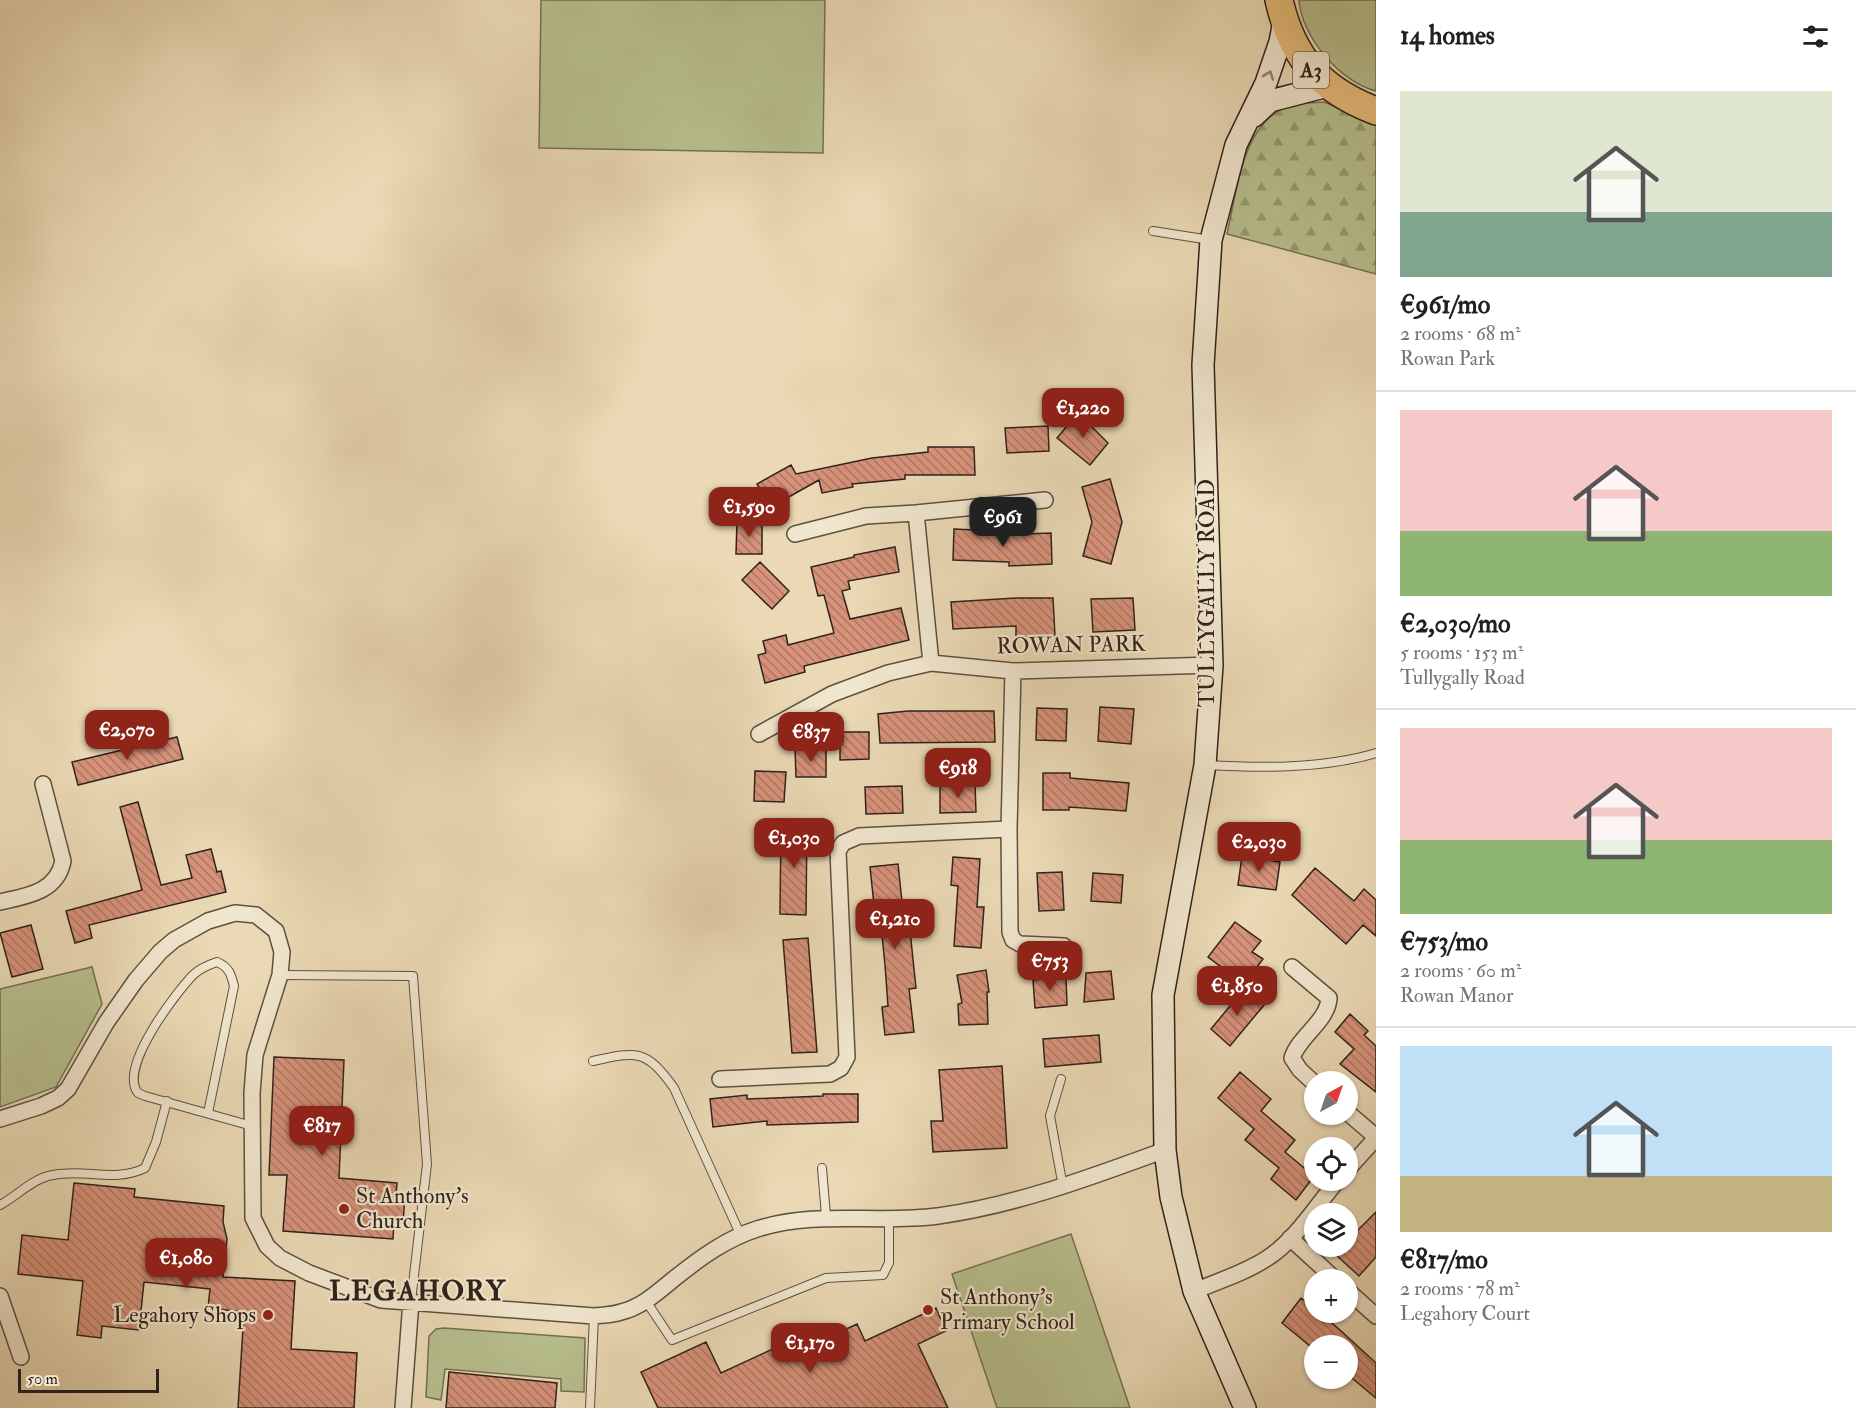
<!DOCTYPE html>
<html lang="en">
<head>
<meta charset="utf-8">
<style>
	body { margin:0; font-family:"IM FELL Double Pica",serif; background:#f6f6f6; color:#202124; height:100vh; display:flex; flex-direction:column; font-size:22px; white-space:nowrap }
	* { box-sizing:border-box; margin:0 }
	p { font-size:20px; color:#757577 }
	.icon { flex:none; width:33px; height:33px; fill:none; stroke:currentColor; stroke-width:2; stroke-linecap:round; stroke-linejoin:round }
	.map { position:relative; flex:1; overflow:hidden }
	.sheet { display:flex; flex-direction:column; background:#fff; width:480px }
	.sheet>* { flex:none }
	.needle { width:39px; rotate:40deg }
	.fabs { position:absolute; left:1304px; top:1071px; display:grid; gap:12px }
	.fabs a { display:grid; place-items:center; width:54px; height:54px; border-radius:50%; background:#fff; box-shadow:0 2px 4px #0004; font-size:30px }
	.scale { position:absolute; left:18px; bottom:15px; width:141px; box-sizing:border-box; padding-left:6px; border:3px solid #30221c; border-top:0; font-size:16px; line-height:21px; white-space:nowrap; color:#30221c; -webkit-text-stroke:4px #f1e6ce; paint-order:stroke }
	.price { position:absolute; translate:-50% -51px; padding:0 14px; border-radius:12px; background:#8f2418; color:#fff; font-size:20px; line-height:39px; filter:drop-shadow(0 2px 3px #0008) }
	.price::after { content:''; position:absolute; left:50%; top:36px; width:18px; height:14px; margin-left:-9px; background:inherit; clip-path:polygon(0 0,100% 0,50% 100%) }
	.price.active { background:#222; color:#fff }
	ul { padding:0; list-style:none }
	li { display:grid; align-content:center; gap:12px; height:318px; padding:0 24px }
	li+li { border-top:2px solid #e0e0e0 }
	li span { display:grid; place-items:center; height:186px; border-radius:0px; color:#555 }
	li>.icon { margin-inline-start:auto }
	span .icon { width:108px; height:108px; fill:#fffc; stroke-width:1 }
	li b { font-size:26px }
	h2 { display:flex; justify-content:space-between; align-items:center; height:72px; padding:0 24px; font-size:26px }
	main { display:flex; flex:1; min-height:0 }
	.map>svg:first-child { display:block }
	.green { fill:#b7bf8d; stroke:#747054; stroke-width:1.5 }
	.forest { fill:url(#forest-firs); stroke:#747054; stroke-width:1.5 }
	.building { fill:url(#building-back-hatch); stroke:#30221c; stroke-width:1.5 }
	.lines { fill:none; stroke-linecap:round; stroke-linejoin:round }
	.lane-casing { stroke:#5e5042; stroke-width:10 }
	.street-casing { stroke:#5e5042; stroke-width:18 }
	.secondary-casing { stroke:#30221c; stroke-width:24 }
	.highway-casing { stroke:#30221c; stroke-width:30 }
	.lane { stroke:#f1e6ce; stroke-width:8 }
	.street { stroke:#f1e6ce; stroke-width:15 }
	.secondary { stroke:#f1e6ce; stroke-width:21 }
	.highway { stroke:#e5bc7a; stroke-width:27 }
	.oneway { stroke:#908475 }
	.poi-dot { fill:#8f2418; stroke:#f1e6ce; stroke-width:2 }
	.labels { text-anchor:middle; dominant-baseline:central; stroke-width:4.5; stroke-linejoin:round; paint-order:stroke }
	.shield { fill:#f1e6ce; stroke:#6a5d51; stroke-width:1.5 }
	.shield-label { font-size:21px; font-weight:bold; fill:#30221c }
	.street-label { font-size:22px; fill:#30221c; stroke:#f1e6ce }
	.poi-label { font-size:22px; fill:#30221c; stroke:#f1e6ce; text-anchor:start }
	.district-label { font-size:28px; font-weight:bold; letter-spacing:1.5px; fill:#30221c; stroke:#f1e6ce }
</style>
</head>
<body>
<main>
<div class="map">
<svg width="1376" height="1408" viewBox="0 0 1376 1408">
	<defs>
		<pattern id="forest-firs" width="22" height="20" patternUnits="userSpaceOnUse" patternTransform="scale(1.5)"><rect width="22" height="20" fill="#b7bf8d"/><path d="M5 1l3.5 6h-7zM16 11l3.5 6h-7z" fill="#959b72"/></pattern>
		<pattern id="building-back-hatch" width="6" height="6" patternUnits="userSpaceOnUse" patternTransform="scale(1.5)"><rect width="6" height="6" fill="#d7927a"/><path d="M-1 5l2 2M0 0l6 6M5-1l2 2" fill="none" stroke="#af7763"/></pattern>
	</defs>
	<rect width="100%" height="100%" fill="#ead9b4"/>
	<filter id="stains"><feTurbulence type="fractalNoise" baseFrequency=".00333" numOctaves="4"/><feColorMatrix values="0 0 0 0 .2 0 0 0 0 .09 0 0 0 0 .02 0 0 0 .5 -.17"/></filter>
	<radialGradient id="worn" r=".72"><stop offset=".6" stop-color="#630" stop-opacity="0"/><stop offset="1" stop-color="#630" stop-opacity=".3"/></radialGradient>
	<path class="green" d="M 541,0 L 825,0 L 823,153 L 539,148 Z
		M 1299,0 L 1376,0 L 1376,91 C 1341,83 1301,36 1299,0 Z
		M 92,967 L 102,1004 L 56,1087 L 0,1107 L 0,989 Z
		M 1071,1234 L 1130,1408 L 997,1408 L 952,1274 Z
		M 444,1328 L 585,1338 L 584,1392 L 561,1391 L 561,1379 L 445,1369 L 441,1400 L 426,1397 L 429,1336 L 436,1329 Z"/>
	<path class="forest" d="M 1324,102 L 1376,124 L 1376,274 L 1227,234 C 1236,195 1241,134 1278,111 C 1292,102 1309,103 1324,102 Z"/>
	<path class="building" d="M 1078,413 L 1108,443 L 1090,465 L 1057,438 Z
		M 1048,426 L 1049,451 L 1007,453 L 1005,428 Z
		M 928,447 L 974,447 L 975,475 L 905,475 L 905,479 L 852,484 L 853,487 L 822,493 L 819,480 L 771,507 L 757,484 L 791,465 L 796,474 L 872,458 L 928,452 Z
		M 1110,479 L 1122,522 L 1111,564 L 1083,556 L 1092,522 L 1082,487 Z
		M 737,521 L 762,521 L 762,554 L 736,554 Z
		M 954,529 L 995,531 L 995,535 L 1051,533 L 1052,564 L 1009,566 L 1009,562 L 953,560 Z
		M 895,547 L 899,572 L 848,581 L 850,589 L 842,591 L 850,619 L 901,608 L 909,640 L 804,666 L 805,672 L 765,683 L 758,655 L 766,653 L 763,641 L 786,635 L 788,645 L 834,633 L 824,595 L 818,596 L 811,567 L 854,557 L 854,555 Z
		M 760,562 L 789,591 L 772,609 L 742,580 Z
		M 1016,598 L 1053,598 L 1055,636 L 1016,637 L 1016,626 L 953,629 L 951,602 Z
		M 1133,598 L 1135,630 L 1093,632 L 1091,599 Z
		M 1100,707 L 1134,709 L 1131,744 L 1098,741 Z
		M 1037,708 L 1067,709 L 1066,741 L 1036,740 Z
		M 908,711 L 994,711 L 995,742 L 880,743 L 878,714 Z
		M 840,732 L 869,732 L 869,759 L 840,760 Z
		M 177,737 L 183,759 L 78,785 L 72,762 Z
		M 795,749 L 826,749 L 826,777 L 796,777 Z
		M 755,771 L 786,772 L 784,802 L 754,801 Z
		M 1043,773 L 1070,773 L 1070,778 L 1129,783 L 1126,811 L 1069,807 L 1069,810 L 1043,810 Z
		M 975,784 L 976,812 L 940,813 L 940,785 Z
		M 902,786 L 903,813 L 866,814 L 865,787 Z
		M 138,802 L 161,885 L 192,878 L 186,855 L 211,849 L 217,872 L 221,871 L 226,892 L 89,925 L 92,938 L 75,943 L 66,911 L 142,890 L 120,807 Z
		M 781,823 L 807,823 L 806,915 L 780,914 Z
		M 1242,856 L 1280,862 L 1276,890 L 1238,885 Z
		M 953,857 L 980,859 L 977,907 L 984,907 L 981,948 L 954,946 L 958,886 L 951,885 Z
		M 898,864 L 904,921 L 909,921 L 916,988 L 909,989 L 914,1032 L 885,1035 L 882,1007 L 888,1006 L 885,965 L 879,904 L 874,905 L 870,867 Z
		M 1315,868 L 1354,901 L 1364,889 L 1376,900 L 1376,936 L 1363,925 L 1346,944 L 1292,895 Z
		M 1062,872 L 1064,910 L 1039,911 L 1037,873 Z
		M 1093,873 L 1123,875 L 1121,903 L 1091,901 Z
		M 1235,922 L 1261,941 L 1252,952 L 1263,959 L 1244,984 L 1208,957 Z
		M 31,925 L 43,969 L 12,977 L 0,933 Z
		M 808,938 L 817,1052 L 792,1053 L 783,940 Z
		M 986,970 L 989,992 L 987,992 L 988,1024 L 959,1025 L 958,1004 L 962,1003 L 957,975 Z
		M 1111,971 L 1114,999 L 1084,1002 L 1086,973 Z
		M 1066,977 L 1067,1005 L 1035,1008 L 1033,980 Z
		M 1244,989 L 1264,1005 L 1230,1046 L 1211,1029 Z
		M 1350,1014 L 1368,1031 L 1364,1035 L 1376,1046 L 1376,1092 L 1340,1064 L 1354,1049 L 1335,1032 Z
		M 1099,1035 L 1101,1062 L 1045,1067 L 1043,1039 Z
		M 274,1057 L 344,1060 L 339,1178 L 397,1183 L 396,1195 L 405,1196 L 403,1223 L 394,1222 L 393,1239 L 283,1231 L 287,1175 L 269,1175 Z
		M 1002,1066 L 1007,1148 L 933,1152 L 931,1121 L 943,1121 L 939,1070 Z
		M 1240,1072 L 1271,1099 L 1261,1111 L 1295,1140 L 1285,1152 L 1314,1176 L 1296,1200 L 1271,1179 L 1279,1168 L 1245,1140 L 1254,1129 L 1218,1098 Z
		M 823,1094 L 858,1094 L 858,1122 L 767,1125 L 767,1121 L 713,1127 L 710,1099 L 747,1095 L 747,1099 L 823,1096 Z
		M 74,1183 L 135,1189 L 134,1197 L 224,1206 L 223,1222 L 227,1239 L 223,1277 L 295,1281 L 291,1349 L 357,1353 L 354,1408 L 238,1408 L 244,1312 L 208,1308 L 210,1289 L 144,1282 L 139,1330 L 102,1326 L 101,1338 L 77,1335 L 83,1281 L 18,1274 L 22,1235 L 68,1240 Z
		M 1376,1212 L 1376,1257 L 1359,1276 L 1335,1254 L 1342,1246 L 1347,1246 L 1347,1241 Z
		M 1301,1298 L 1314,1309 L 1314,1312 L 1319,1312 L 1340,1330 L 1376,1363 L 1376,1398 L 1347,1374 L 1347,1346 L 1310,1346 L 1282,1323 Z
		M 936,1308 L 946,1331 L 918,1344 L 948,1408 L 658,1408 L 641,1372 L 706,1342 L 721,1373 L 805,1334 L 810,1346 L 857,1324 L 865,1341 Z
		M 449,1372 L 557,1383 L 555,1408 L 446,1408 Z"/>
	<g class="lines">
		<g class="lane-casing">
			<path id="lane" d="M 1153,231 L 1210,240
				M 1206,765 C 1261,768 1323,769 1376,753
				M 280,975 L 413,976 L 427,1164 L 411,1301
				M 593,1061 C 637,1051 646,1049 674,1088 L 741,1236
				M 1061,1079 L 1050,1116 L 1063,1187
				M 208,1113 L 234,986 C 231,974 229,967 217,962 C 208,965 200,968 193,975 C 175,994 118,1068 138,1093 L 145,1096 L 252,1126
				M 822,1168 L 826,1216
				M 0,1205 C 17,1196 33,1178 53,1175 C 84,1168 115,1183 145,1168 L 156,1142 L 167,1101
				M 646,1301 L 672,1340 L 826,1278 L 883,1275 L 889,1263 L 889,1218
				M 590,1408 L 594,1316"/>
		</g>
		<g class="street-casing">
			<path id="street" d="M 795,534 L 866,516 L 916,513
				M 931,663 L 916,513 L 1045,500
				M 1013,671 L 1009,829 L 1010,932 L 1013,940 L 1020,944 L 1064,946
				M 759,734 L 832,694 L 888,673 L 931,663 L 1013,671 L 1212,665
				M 0,902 C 27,896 57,892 63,861 L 43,784
				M 1292,967 L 1329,998 C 1328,1021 1299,1036 1292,1058 L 1300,1070 L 1314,1083
				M 720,1079 L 830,1074 L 841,1068 L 847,1057 L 838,851 L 843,843 L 859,836 L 1009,829
				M 1347,1112 L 1376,1137
				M 0,1119 L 41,1106 L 58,1098 L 68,1089 L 106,1023 L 136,980 L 160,952 L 174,940 L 208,921 L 235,913 L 256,915 L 276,931 L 282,952 L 280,975 L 255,1055 L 252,1093 L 253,1218 L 267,1246 L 280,1258 L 309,1273 L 381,1300 L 594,1316 C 603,1315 613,1315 621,1312 C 642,1307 659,1291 675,1278 C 700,1258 726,1239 757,1229 C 818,1210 876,1224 938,1216 C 1017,1205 1091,1177 1165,1150
				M 1347,1170 L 1376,1138
				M 1290,1238 L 1336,1280
				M 1347,1290 L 1376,1316
				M 1194,1291 C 1219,1281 1244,1273 1266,1259 C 1295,1241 1316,1206 1338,1180
				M 0,1296 L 21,1357
				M 403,1408 L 411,1301"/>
		</g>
		<g class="secondary-casing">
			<path id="secondary" d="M 1254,116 L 1270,101 L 1328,86
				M 1245,1408 L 1194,1291 L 1171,1197 L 1165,1150 L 1163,995 L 1205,765 L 1212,665 L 1203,365 L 1211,240 L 1236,145 L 1266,83 L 1280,42 L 1284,21"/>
		</g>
		<g class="highway-casing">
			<path id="highway" d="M 1279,0 C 1292,58 1321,90 1376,111"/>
		</g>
		<use href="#lane" class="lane"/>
		<use href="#street" class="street"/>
		<use href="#secondary" class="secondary"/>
		<use href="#highway" class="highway"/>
	</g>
	<defs><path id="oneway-chevron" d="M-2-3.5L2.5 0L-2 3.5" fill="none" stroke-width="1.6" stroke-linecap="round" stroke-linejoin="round" transform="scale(1.5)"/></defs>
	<use class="oneway" href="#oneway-chevron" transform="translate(1269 75) rotate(-71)"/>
	<g class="poi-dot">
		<circle cx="344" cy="1209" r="6"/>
		<circle cx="928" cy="1310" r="6"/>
		<circle cx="268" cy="1315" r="6"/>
	</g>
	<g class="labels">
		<rect class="shield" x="1293" y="52" width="36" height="36" rx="4.5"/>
		<g class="shield-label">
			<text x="1311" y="70">A3</text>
		</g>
		<g class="street-label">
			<text transform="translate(1207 593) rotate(-90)">TULLYGALLY ROAD</text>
			<text transform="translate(1071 645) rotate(-1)">ROWAN PARK</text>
		</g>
		<g class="poi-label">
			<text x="356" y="1196">St Anthony's<tspan x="356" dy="25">Church</tspan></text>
			<text x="940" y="1297">St Anthony's<tspan x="940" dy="25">Primary School</tspan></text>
			<text x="256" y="1315" text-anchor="end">Legahory Shops</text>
		</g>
		<g class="district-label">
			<text x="418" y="1291">LEGAHORY</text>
		</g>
	</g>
	<rect width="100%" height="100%" filter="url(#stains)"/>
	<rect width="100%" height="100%" fill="url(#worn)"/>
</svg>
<div class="fabs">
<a><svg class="needle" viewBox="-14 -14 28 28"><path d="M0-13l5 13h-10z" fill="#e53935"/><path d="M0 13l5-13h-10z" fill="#757577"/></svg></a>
<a><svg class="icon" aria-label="locate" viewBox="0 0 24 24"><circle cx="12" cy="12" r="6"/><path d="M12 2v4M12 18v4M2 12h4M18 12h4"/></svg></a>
<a><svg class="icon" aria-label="layers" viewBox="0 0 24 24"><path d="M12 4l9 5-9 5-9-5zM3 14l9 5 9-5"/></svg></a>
<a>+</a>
<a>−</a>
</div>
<div class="scale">50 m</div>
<b class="price" style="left:1083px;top:439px">€1,220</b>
<b class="price" style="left:749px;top:538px">€1,590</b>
<b class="price active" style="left:1003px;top:548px">€961</b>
<b class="price" style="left:127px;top:761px">€2,070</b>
<b class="price" style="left:811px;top:763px">€837</b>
<b class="price" style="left:958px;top:799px">€918</b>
<b class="price" style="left:794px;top:869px">€1,030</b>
<b class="price" style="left:1259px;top:873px">€2,030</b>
<b class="price" style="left:895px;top:950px">€1,210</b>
<b class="price" style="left:1050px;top:992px">€753</b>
<b class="price" style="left:1237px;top:1017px">€1,850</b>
<b class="price" style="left:322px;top:1157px">€817</b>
<b class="price" style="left:186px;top:1289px">€1,080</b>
<b class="price" style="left:810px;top:1374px">€1,170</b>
</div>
<section class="sheet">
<h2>14 homes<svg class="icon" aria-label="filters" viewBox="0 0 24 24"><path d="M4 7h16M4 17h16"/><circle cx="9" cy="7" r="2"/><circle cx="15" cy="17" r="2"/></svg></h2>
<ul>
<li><span style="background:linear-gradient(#dfe7d0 65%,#7fa58c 0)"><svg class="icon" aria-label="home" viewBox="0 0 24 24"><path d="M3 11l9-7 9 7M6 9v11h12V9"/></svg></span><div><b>€961/mo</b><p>2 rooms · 68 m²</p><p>Rowan Park</p></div></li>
<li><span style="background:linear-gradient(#f6c9c9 65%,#8fb573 0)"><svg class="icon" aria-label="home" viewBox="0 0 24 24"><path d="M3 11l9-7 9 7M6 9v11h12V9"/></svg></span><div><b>€2,030/mo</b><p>5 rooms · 153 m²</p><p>Tullygally Road</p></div></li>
<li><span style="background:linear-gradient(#f6c9c9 60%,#8fb573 0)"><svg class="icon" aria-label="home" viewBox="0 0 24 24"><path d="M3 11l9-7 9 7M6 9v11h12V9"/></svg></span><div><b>€753/mo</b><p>2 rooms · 60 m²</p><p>Rowan Manor</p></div></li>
<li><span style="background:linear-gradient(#bfe0f5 70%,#c2b280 0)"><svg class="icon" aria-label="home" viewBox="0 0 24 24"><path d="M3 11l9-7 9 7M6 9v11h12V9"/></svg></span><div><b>€817/mo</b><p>2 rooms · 78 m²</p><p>Legahory Court</p></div></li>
</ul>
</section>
</main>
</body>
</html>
